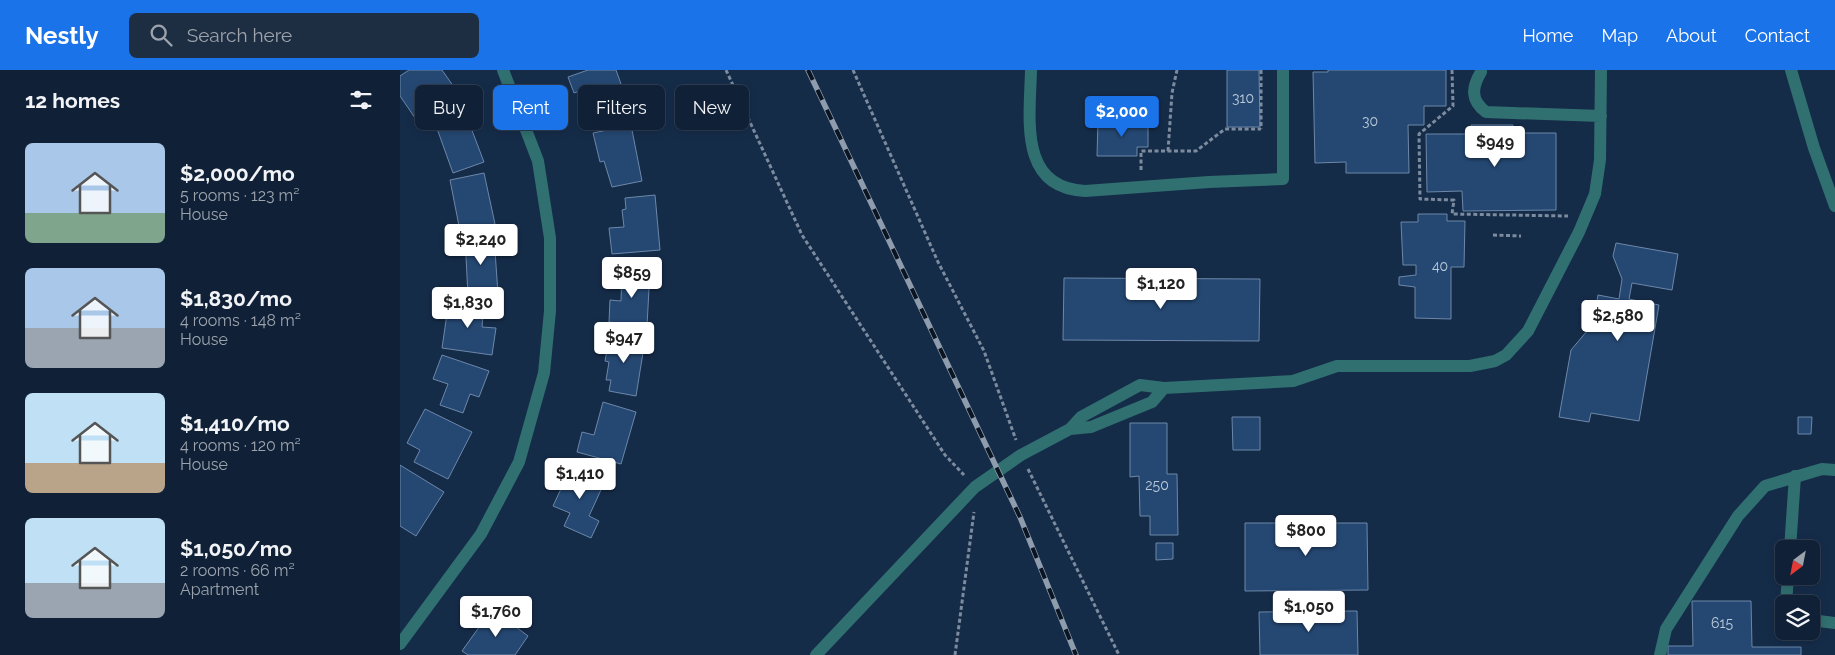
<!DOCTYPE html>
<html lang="en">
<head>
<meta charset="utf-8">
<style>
	body { margin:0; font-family:Raleway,sans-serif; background:#1e2e42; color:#f1f3f6; height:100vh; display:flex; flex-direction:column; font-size:19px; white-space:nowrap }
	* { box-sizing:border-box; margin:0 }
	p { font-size:16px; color:#9ca3ad }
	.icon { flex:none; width:28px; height:28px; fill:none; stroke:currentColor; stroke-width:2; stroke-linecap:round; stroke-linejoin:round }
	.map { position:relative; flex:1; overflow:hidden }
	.sheet { display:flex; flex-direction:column; background:#102137; width:400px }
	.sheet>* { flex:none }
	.top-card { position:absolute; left:15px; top:15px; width:475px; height:45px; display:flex; gap:10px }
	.needle { width:32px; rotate:212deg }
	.buttons { position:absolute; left:1375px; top:470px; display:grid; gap:10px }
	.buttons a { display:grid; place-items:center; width:45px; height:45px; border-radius:8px; background:#102137; box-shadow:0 2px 8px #0003,0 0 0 1px #303e52; font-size:25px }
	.price { position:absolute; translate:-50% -42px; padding:0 11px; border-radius:5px; background:#fff; color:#222; font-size:16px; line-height:32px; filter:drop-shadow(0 1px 2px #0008) }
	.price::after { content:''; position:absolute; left:50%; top:30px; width:15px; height:11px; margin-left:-8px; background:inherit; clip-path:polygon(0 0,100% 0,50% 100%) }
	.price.current { background:#1a73e8; color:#fff }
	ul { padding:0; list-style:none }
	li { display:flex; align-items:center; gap:15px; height:125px; padding:0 25px }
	li span { display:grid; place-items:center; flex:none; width:140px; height:100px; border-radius:8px; color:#555 }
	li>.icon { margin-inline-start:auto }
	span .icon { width:60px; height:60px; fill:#fffc; stroke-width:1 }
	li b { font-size:21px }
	h2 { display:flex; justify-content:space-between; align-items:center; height:60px; padding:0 25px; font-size:21px }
	.tag { padding:0 18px; border-radius:8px; background:#102137; box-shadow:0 2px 8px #0003,0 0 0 1px #303e52; font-size:18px; line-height:45px }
	.tag.current { background:#1a73e8; color:#fff }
	header { display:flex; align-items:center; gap:30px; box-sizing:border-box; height:70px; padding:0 25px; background:#1a73e8; color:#fff }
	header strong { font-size:24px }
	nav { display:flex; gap:28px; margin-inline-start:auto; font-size:18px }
	.search { width:350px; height:45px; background:#1e2e42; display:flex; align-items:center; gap:12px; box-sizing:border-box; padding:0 18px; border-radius:8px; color:#9ca3ad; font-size:19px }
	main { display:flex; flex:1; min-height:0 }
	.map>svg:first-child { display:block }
	.building { fill:#254873; stroke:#6c87a9 }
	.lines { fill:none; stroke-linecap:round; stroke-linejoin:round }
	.path { stroke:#7c8b9e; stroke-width:3; stroke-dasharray:4 2.5; stroke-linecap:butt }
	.minor { stroke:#317070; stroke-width:12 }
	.rail-casing { stroke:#8f9cae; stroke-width:5.5 }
	.rail { stroke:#0a1521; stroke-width:4; stroke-dasharray:11; stroke-linecap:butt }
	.labels { text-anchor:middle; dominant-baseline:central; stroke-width:4; stroke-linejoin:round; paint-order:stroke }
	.number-label { font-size:14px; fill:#bccada }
</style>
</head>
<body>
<header>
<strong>Nestly</strong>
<div class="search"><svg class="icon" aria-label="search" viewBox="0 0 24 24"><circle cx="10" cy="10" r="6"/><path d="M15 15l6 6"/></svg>Search here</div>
<nav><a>Home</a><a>Map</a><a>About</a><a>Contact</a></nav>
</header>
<main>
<section class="sheet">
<h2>12 homes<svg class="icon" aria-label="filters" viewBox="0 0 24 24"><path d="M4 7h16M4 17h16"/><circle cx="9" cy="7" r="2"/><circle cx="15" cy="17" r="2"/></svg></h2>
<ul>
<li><span style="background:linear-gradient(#a9c7e8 70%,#7fa58c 0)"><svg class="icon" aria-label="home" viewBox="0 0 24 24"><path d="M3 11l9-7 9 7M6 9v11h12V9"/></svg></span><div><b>$2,000/mo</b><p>5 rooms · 123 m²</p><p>House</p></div></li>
<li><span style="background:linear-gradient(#a9c7e8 60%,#9aa5b1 0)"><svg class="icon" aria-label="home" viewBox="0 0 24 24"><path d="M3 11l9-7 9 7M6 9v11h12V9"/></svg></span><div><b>$1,830/mo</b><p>4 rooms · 148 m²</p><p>House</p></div></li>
<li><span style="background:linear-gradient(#bfe0f5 70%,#b9a48a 0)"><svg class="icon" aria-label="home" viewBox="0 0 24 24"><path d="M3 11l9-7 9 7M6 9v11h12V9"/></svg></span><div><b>$1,410/mo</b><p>4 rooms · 120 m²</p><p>House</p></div></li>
<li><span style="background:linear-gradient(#bfe0f5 65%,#9aa5b1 0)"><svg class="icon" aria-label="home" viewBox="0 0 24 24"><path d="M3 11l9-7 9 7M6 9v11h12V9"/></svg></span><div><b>$1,050/mo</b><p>2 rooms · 66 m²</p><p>Apartment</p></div></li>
</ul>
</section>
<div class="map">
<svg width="1435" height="585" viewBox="0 0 1435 585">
	<rect width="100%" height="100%" fill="#152c49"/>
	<path class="building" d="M 9,0 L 42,0 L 63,30 L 22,58 L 0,26 L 0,6 Z
		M 188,0 L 216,0 L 230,39 L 196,51 L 186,19 L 174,23 L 168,7 Z
		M 827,0 L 859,0 L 860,57 L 827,57 Z
		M 928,0 L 1046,0 L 1046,36 L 1024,36 L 1024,55 L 1008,55 L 1009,103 L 946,103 L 946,92 L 915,93 L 913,2 L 928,2 Z
		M 65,42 L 84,92 L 53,103 L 35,53 Z
		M 698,52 L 748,52 L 748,77 L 737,77 L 737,86 L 697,86 Z
		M 231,55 L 242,111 L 212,117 L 204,91 L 200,92 L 193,63 Z
		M 1071,55 L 1113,55 L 1112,63 L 1156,63 L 1156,140 L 1063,141 L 1062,121 L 1027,122 L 1026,64 L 1071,64 Z
		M 84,103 L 95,154 L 60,161 L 50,110 Z
		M 255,125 L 260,180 L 212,184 L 209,158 L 224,157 L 222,140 L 226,139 L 225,128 Z
		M 1018,144 L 1047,144 L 1047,151 L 1065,151 L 1064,197 L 1051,197 L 1051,249 L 1015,248 L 1015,217 L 999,215 L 999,207 L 1016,205 L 1016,195 L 1003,195 L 1001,152 L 1018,152 Z
		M 94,166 L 98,224 L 68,226 L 65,167 Z
		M 1216,173 L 1278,184 L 1272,220 L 1232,213 L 1229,229 L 1259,235 L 1239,351 L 1191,343 L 1189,352 L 1159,347 L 1171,280 L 1193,254 L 1198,225 L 1219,229 L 1222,209 L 1213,186 Z
		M 222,198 L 250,200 L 247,256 L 209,252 L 210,230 L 221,231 Z
		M 664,208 L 860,209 L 859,271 L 663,270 Z
		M 49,230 L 84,235 L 82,257 L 96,258 L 92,285 L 42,278 Z
		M 210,264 L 245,270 L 236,326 L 209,321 L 211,310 L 206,310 L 209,292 L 205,291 Z
		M 42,285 L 89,301 L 79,327 L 70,324 L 63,343 L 40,335 L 48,314 L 33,309 Z
		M 203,332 L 236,342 L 221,394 L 177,382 L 182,362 L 194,365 Z
		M 25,339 L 72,362 L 48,409 L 14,392 L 20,380 L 7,373 Z
		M 832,347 L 860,347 L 860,380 L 833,380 Z
		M 1398,347 L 1412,347 L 1411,364 L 1398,364 Z
		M 730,353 L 767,353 L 767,404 L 777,404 L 778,465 L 750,465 L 750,446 L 740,446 L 739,406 L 730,407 Z
		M 177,394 L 206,409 L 189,446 L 199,451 L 191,468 L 164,456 L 170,443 L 153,436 L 167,406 L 171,407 Z
		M 0,395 L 44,422 L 16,466 L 0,456 Z
		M 845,453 L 967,453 L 968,520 L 845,521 Z
		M 756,473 L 773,473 L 773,489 L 756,490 Z
		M 1292,531 L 1351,531 L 1352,577 L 1401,577 L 1401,585 L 1268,585 L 1268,576 L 1293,576 Z
		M 92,539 L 128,566 L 115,585 L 68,585 L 62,581 Z
		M 957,541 L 958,585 L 860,585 L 859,542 Z"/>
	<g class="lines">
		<path class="path" d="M 326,0 L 402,165 L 545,385 L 564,405
			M 453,0 L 538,192 L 584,281 L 616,370
			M 861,0 L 861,59
			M 1052,0 L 1053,36 L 1019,64 L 1020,129 L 1054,130 L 1052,144 L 1168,146
			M 768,81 L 772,23 L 777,0
			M 741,100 L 741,81 L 796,81 L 825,59 L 861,59
			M 1093,165 L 1121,166
			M 628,399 L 719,585
			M 555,585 L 574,442"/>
		<path class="minor" d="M 631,0 C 630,48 618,118 685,121 L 809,112 L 883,109 L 883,0
			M 1391,0 L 1414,78 L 1435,136
			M 1081,2 C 1072,17 1070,30 1086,42 L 1201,46
			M 670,359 L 691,357 L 752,332 L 764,318
			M 1390,479 L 1395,406
			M 1386,534 L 1388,506
			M 1411,550 L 1435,553
			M 0,574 L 81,464 L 119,392 L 144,303 L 150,241 L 150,168 L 138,91 L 103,0
			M 416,585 L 575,417 L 621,385 L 670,359 L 681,347 L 740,315 L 764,318 L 893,311 L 937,296 L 1070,296 L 1095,291 L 1106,285 L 1128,261 L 1179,162 L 1195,124 L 1200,90 L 1201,0
			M 1260,585 L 1266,559 L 1338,446 L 1365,416 L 1422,399 L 1435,400"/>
		<g class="rail-casing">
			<path id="rail" d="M 408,0 L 620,447 L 676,585"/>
		</g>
		<use href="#rail" class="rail"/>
	</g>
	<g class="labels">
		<g class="number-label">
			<text x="843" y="28">310</text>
			<text x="970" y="51">30</text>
			<text x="1040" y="196">40</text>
			<text x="757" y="415">250</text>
			<text x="1322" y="553">615</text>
		</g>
	</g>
</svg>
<div class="buttons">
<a><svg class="needle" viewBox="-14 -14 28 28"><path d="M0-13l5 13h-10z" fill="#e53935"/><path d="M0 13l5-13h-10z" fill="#9ca3ad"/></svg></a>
<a><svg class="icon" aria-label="layers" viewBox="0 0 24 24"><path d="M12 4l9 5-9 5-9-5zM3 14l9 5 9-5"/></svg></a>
</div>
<b class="price current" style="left:722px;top:68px">$2,000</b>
<b class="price" style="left:1095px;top:98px">$949</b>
<b class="price" style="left:81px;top:196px">$2,240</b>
<b class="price" style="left:232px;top:229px">$859</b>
<b class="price" style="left:761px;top:240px">$1,120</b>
<b class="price" style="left:68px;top:259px">$1,830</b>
<b class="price" style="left:1218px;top:272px">$2,580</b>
<b class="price" style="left:224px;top:294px">$947</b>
<b class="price" style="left:180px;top:430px">$1,410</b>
<b class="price" style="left:906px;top:487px">$800</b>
<b class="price" style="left:909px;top:563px">$1,050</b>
<b class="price" style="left:96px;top:568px">$1,760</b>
<div class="top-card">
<a class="tag">Buy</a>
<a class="tag current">Rent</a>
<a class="tag">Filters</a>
<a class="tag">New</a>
</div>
</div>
</main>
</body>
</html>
